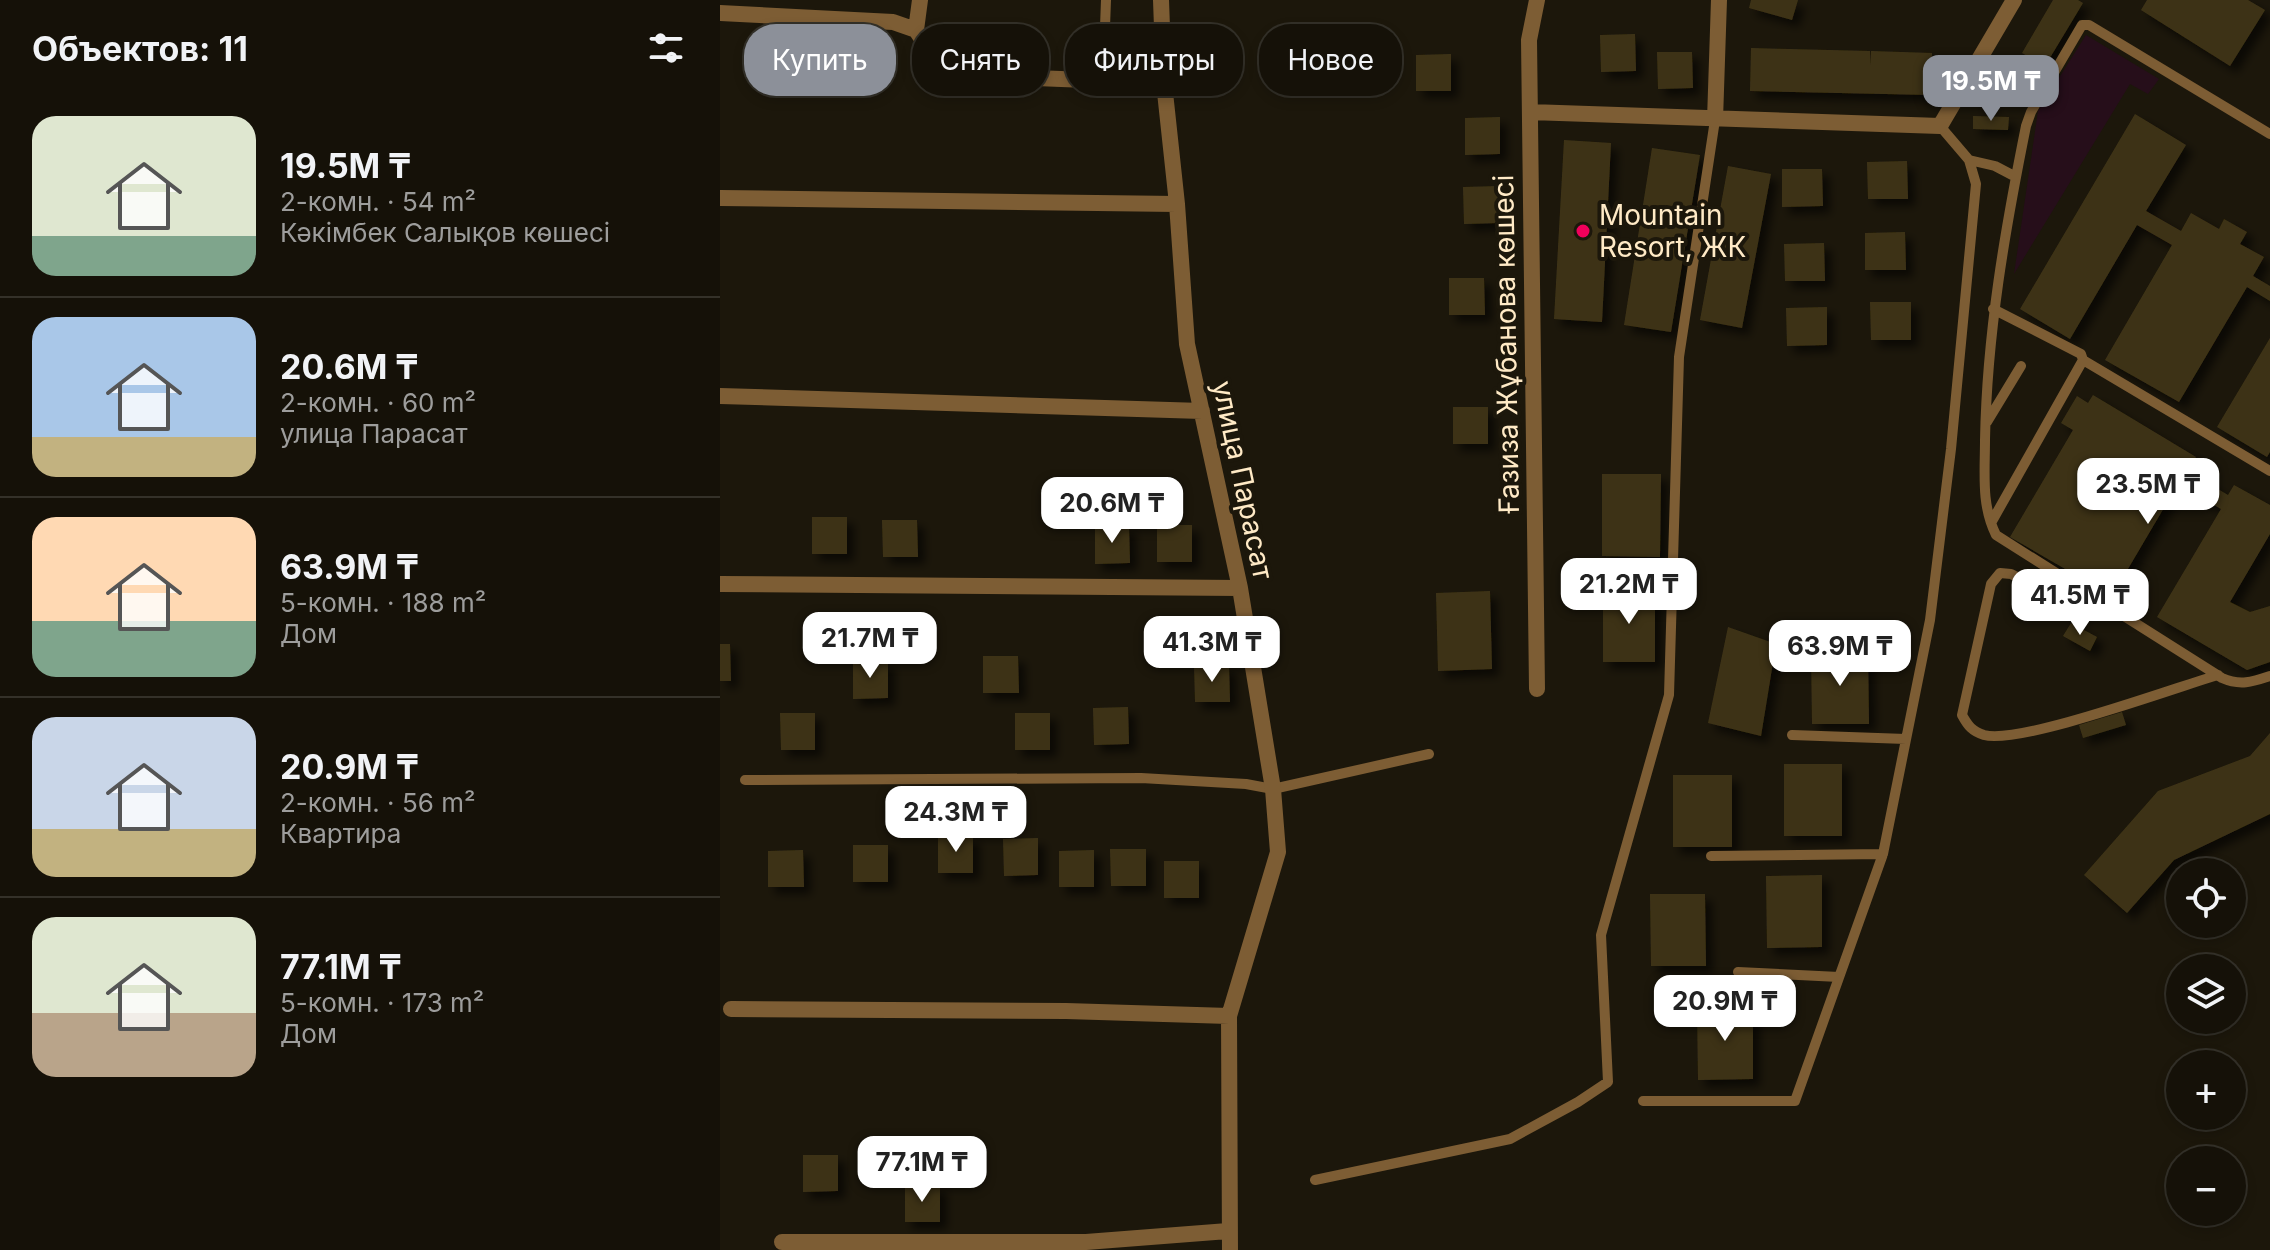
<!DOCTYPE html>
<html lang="ru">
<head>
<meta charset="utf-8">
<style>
	body { margin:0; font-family:Inter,sans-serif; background:#221f16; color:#f1f3f6; height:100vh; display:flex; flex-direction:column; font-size:30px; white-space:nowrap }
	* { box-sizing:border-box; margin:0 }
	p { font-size:26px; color:#9d9d9c }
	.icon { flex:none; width:44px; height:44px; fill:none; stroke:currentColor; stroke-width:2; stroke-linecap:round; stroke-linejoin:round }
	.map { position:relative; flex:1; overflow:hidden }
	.drawer { display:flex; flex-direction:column; background:#151108; width:720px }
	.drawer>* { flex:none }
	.guide { position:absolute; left:24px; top:24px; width:760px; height:72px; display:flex; gap:16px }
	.controls { position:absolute; left:1446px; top:858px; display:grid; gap:16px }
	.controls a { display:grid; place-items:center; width:80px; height:80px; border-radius:50%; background:#151108; box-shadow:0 4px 12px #0003,0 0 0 2px #343129; font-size:40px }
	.price { position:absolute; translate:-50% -68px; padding:0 18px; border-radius:16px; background:#fff; color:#222; font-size:26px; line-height:52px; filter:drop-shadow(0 2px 4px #0008) }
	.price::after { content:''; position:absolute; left:50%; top:48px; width:24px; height:18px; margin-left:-12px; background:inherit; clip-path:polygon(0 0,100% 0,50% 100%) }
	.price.selected { background:#8c9099; color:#fff }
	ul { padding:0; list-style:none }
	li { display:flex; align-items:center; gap:24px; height:200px; padding:0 32px }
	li+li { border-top:2px solid #343129 }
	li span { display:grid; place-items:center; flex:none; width:224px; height:160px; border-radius:24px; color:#555 }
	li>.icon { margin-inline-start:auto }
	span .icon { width:96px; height:96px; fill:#fffc; stroke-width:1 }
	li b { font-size:34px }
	h2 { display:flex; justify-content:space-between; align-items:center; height:96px; padding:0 32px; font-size:34px }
	.tag { padding:0 28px; border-radius:32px; background:#151108; box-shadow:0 4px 12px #0003,0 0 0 2px #343129; font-size:28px; line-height:72px }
	.tag.selected { background:#8c9099; color:#fff }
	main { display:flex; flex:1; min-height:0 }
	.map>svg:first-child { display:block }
	.green { fill:#260e1a }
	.building { fill:#3e3316; filter:url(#shadow) }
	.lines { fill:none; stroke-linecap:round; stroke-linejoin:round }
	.service { stroke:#7d5d34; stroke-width:10 }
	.minor { stroke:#7d5d34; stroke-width:16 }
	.poi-dot { fill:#f1005b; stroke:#1c170b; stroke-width:3 }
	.labels { text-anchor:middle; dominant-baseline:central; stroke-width:8; stroke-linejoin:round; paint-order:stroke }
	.poi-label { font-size:28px; fill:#ffeac6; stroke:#1c170b; text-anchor:start }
	.street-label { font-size:28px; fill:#ffeac6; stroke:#1c170b }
</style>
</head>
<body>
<main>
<section class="drawer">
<h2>Объектов: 11<svg class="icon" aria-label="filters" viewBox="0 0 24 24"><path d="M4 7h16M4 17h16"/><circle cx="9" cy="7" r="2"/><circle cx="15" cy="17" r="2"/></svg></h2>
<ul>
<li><span style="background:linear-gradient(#dfe7d0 75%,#7fa58c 0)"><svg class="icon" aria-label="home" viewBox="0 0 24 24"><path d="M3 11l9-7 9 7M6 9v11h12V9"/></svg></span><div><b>19.5M ₸</b><p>2-комн. · 54 m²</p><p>Кәкімбек Салықов көшесі</p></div></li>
<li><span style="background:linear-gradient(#a9c7e8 75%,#c2b280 0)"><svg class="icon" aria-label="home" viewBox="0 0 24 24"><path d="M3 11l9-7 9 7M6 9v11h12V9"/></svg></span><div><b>20.6M ₸</b><p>2-комн. · 60 m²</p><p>улица Парасат</p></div></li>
<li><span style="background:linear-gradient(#ffd9b3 65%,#7fa58c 0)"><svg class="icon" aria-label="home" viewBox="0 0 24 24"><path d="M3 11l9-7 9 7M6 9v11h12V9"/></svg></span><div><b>63.9M ₸</b><p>5-комн. · 188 m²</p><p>Дом</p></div></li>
<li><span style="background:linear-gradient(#c9d6e8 70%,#c2b280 0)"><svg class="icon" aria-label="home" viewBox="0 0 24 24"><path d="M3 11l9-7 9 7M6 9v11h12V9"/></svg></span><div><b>20.9M ₸</b><p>2-комн. · 56 m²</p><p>Квартира</p></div></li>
<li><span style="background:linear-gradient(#dfe7d0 60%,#b9a48a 0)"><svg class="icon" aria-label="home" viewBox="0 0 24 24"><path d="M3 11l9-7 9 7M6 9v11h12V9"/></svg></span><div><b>77.1M ₸</b><p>5-комн. · 173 m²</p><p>Дом</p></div></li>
</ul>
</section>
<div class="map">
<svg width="1550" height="1250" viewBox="0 0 1550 1250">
	<defs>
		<filter id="shadow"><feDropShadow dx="7" dy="7" stdDeviation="4" flood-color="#0009"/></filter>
	</defs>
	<rect width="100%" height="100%" fill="#1c170b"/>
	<path class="green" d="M 1366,35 L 1439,79 L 1428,94 L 1410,84 L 1294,274 L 1318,111 Z"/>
	<path class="building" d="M 1031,0 L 1078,0 L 1072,20 L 1029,8 Z
		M 1333,0 L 1358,0 L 1363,3 L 1325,66 L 1302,53 Z
		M 1427,0 L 1528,0 L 1545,10 L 1510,66 L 1421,10 Z
		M 915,34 L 916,71 L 881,72 L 880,35 Z
		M 1031,48 L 1150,51 L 1151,66 L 1151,51 L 1212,53 L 1211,95 L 1030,91 Z
		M 937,52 L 972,52 L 973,88 L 938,89 Z
		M 731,54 L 731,91 L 696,91 L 696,55 Z
		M 1415,114 L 1466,145 L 1426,211 L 1461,231 L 1471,213 L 1499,229 L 1504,219 L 1527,232 L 1520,244 L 1544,257 L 1533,276 L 1550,286 L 1550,301 L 1527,287 L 1459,402 L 1385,360 L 1452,245 L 1417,225 L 1350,339 L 1300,309 Z
		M 1253,116 L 1289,117 L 1288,130 L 1253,129 Z
		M 780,117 L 780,154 L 745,155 L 745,118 Z
		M 844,140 L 891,143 L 882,322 L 834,319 Z
		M 932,148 L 980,155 L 951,332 L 904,325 Z
		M 1187,161 L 1188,199 L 1148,199 L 1147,162 Z
		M 1008,166 L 1051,174 L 1022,328 L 980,320 Z
		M 1062,169 L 1102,169 L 1103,206 L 1062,207 Z
		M 779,186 L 779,223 L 744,224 L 743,187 Z
		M 1185,232 L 1186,270 L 1145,270 L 1145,233 Z
		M 1104,243 L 1105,281 L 1065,281 L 1064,244 Z
		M 729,278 L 764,278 L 765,315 L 729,315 Z
		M 1150,302 L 1191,302 L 1191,340 L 1151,340 Z
		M 1107,307 L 1107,345 L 1067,346 L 1066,308 Z
		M 1550,338 L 1550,452 L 1547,457 L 1497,427 Z
		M 1373,395 L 1476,457 L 1467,471 L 1508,495 L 1514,485 L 1550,505 L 1550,534 L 1510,602 L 1530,612 L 1550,606 L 1550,662 L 1527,670 L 1437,617 L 1501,509 L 1458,484 L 1392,596 L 1290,537 L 1353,430 L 1341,423 L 1357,396 L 1368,403 Z
		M 733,407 L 768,407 L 768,444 L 733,444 Z
		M 882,474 L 941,474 L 940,557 L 882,556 Z
		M 92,517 L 127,517 L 127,554 L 92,554 Z
		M 162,520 L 197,520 L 198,557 L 163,557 Z
		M 437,525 L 472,525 L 472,562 L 437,562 Z
		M 375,526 L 409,526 L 410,563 L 375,564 Z
		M 883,590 L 935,590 L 935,662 L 883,662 Z
		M 770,591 L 772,669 L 718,671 L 716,593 Z
		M 1351,623 L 1377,637 L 1370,651 L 1343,636 Z
		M 1008,627 L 1056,644 L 1041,736 L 988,723 Z
		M 0,644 L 10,644 L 11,681 L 0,681 Z
		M 1091,652 L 1148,652 L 1149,724 L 1092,724 Z
		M 263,656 L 298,656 L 299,693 L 263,693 Z
		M 133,661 L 168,661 L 168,698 L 133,699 Z
		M 474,665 L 509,665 L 510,702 L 475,702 Z
		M 408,707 L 409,744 L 374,745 L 373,708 Z
		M 1402,712 L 1406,725 L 1363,738 L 1359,725 Z
		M 60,713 L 95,713 L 95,750 L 61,750 Z
		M 295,713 L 330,713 L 330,750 L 295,750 Z
		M 1550,733 L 1550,814 L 1454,860 L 1407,913 L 1364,875 L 1438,791 L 1530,756 Z
		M 1064,764 L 1122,764 L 1122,836 L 1064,836 Z
		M 953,775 L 1012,775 L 1012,847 L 953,847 Z
		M 218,836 L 253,836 L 253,873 L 218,873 Z
		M 318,838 L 318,875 L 284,876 L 283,839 Z
		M 133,845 L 168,845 L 168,882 L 133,882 Z
		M 390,849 L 426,849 L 426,886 L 391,886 Z
		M 83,850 L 84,887 L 48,887 L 48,851 Z
		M 374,850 L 374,887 L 339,887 L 339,851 Z
		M 444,861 L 479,861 L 479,898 L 444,898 Z
		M 1102,875 L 1102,947 L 1047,948 L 1046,876 Z
		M 930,894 L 985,894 L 986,966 L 931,966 Z
		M 1033,1007 L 1033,1079 L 978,1080 L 977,1008 Z
		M 83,1155 L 118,1155 L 118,1191 L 83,1192 Z
		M 185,1185 L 220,1185 L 220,1222 L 185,1222 Z"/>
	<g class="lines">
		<path class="service" d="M 383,81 L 386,0
			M 1550,134 L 1369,25 L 1362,25 L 1311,112 L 1306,126 C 1285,230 1267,333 1265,440 C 1265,473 1261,505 1276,535 L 1502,678 C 1520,686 1532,682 1550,676
			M 1249,160 L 1275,166 L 1296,177
			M 1363,360 L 1550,471
			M 1267,422 L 1301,366
			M 1271,523 L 1363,360 L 1361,354 L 1273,309
			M 1341,576 L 1331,594 L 1291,574 L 1280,573 L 1271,584 L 1242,715 C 1248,726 1252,731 1264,735 C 1299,745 1454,688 1498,675
			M 1072,735 L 1186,739
			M 25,780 L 421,778 L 526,784 L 553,789 L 709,754
			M 991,856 L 1163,854
			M 1018,972 L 1119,977
			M 923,1101 L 1075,1101 L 1163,854 L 1210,620 L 1231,449 L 1256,184 L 1249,160 L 1220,126
			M 595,1180 L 790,1139 L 858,1102 L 888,1082 L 881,935 L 949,695 L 959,357 L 995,120"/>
		<path class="minor" d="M 441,0 L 444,83 L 457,204 L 467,344 L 520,588 L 553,789 L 558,852 L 509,1016 L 510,1250
			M 0,13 L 173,22 L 196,30 L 216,60 L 240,75 L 444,83
			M 196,30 L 200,0
			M 810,112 L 1220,126 L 1294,0
			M 995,120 L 999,0
			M 0,198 L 457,204
			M 0,396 L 482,411
			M 0,584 L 520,588
			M 817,689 L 809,40 L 817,0
			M 11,1009 L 346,1011 L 509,1016
			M 62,1242 L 366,1242 L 508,1231"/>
	</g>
	<circle class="poi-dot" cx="863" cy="231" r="8"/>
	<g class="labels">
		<g class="poi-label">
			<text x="879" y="215">Mountain<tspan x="879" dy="32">Resort, ЖК</tspan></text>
		</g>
		<g class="street-label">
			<text transform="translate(786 344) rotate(-91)">Ғазиза Жұбанова көшесі</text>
			<text transform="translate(523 480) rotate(78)">улица Парасат</text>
		</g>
	</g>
</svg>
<div class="controls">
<a><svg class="icon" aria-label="locate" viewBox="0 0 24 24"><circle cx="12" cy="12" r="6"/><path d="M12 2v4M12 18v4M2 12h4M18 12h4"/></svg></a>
<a><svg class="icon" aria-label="layers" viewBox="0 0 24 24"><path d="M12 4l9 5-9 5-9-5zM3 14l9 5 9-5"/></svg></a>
<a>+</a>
<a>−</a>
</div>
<b class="price selected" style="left:1271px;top:123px">19.5M ₸</b>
<b class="price" style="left:1428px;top:526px">23.5M ₸</b>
<b class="price" style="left:392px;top:545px">20.6M ₸</b>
<b class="price" style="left:909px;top:626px">21.2M ₸</b>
<b class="price" style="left:1360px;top:637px">41.5M ₸</b>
<b class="price" style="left:150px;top:680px">21.7M ₸</b>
<b class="price" style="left:492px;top:684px">41.3M ₸</b>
<b class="price" style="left:1120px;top:688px">63.9M ₸</b>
<b class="price" style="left:236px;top:854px">24.3M ₸</b>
<b class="price" style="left:1005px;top:1043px">20.9M ₸</b>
<b class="price" style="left:202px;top:1204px">77.1M ₸</b>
<div class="guide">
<a class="tag selected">Купить</a>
<a class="tag">Снять</a>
<a class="tag">Фильтры</a>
<a class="tag">Новое</a>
</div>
</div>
</main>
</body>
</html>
